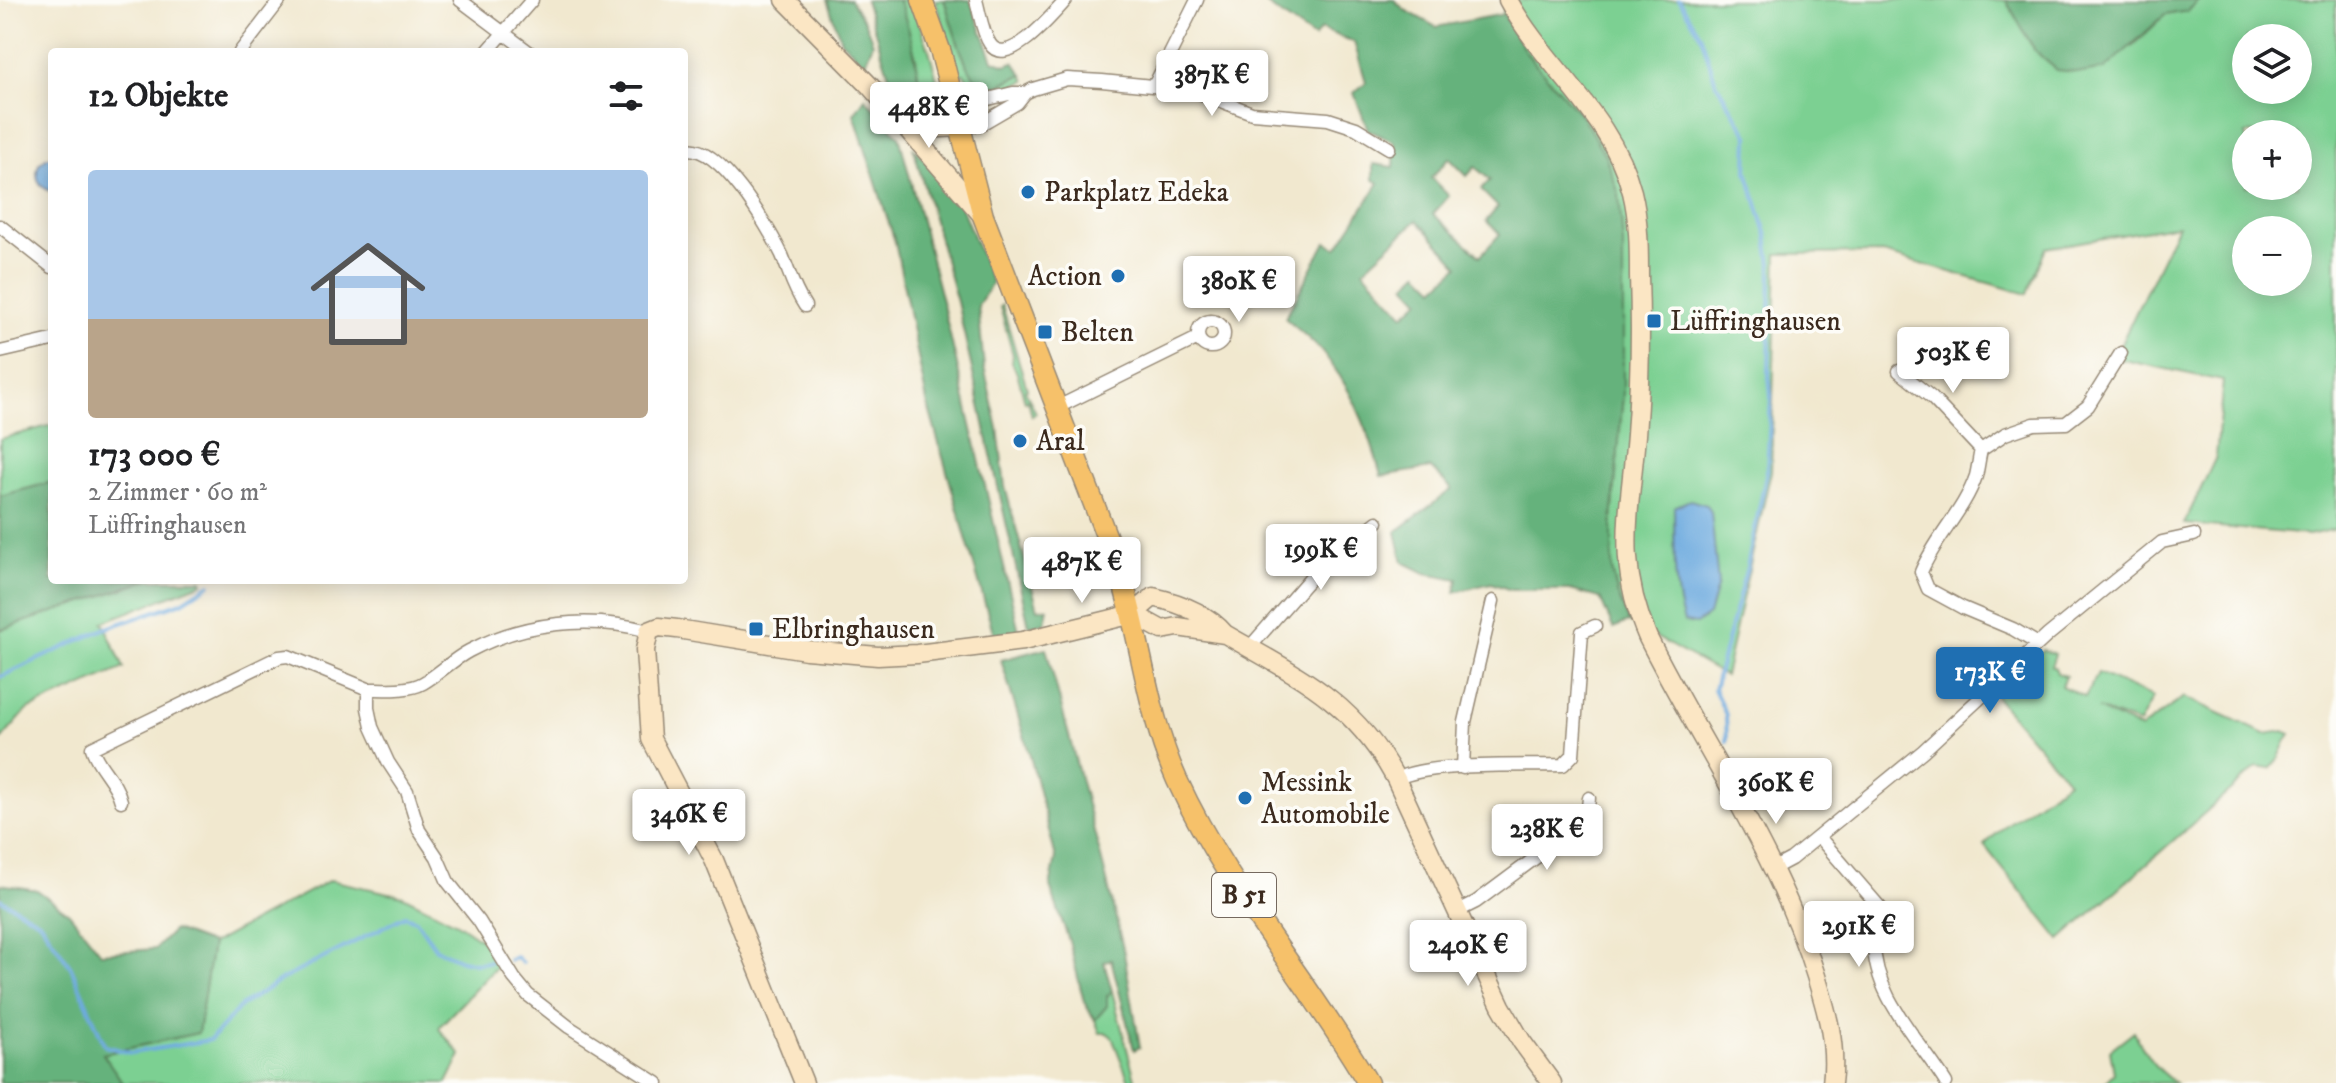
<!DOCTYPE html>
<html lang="de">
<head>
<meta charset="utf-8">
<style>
	body { margin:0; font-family:"IM FELL DW Pica",serif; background:#f2f2f2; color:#202124; height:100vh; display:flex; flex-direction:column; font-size:30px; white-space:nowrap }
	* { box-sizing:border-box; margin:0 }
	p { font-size:26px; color:#757577 }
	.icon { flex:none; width:44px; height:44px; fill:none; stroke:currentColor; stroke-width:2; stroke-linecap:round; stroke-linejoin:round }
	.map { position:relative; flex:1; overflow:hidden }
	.details { position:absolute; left:48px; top:48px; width:640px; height:536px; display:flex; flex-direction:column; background:#fff; border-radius:8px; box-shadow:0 4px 20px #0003 }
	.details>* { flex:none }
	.buttons { position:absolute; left:2232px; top:24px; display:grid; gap:16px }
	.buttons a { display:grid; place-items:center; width:80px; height:80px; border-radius:50%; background:#fff; box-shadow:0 4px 20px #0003; font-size:40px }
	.price { position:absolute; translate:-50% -68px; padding:0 18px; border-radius:8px; background:#fff; color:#222; font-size:26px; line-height:52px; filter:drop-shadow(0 2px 4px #0008) }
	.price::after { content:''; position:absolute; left:50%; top:48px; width:24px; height:18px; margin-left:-12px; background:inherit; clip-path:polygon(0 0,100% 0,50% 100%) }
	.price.active { background:#1f6fb2; color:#fff }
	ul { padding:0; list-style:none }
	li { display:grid; align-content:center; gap:16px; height:424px; padding:0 40px }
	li+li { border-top:2px solid #e0e0e0 }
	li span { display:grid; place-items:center; height:248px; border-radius:8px; color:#555 }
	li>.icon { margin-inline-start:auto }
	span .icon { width:144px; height:144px; fill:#fffc; stroke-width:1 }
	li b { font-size:34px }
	h2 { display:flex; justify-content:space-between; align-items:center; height:96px; padding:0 40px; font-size:34px }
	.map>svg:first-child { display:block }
	.green { fill:#7cd092; stroke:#5c7d58; stroke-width:2; fill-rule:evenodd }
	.forest { fill:#65b27c; stroke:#506e4d; stroke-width:2; fill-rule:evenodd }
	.water { fill:#6daadf; stroke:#546a7e; stroke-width:2 }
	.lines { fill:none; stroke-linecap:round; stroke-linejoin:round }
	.stream { stroke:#6daadf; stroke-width:4 }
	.street-casing { stroke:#968976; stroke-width:15 }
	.secondary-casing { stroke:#968976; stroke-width:21 }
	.primary-casing { stroke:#968976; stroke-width:23 }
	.street { stroke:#fff; stroke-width:12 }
	.secondary { stroke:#fbe6c4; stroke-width:18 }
	.primary { stroke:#f6c16b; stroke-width:20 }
	.poi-dot { fill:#1f6fb2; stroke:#fdfcf7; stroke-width:3 }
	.labels { text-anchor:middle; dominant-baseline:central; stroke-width:7; stroke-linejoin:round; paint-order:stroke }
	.shield { fill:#fdfcf7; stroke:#75695f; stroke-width:2 }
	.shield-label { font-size:26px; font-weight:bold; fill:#3b2a1e }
	.poi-label { font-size:28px; fill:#3b2a1e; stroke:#fdfcf7; text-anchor:start }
</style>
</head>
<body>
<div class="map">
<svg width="2336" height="1083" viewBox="0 0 2336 1083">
	<rect width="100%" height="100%" fill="#fdfcf7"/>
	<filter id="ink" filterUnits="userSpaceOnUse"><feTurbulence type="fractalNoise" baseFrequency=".0125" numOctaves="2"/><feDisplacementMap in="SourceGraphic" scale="16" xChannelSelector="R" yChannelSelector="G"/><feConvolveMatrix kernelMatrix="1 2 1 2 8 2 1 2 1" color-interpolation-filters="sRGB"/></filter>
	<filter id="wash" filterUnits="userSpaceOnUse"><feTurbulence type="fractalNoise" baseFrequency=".006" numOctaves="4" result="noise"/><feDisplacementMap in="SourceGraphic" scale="32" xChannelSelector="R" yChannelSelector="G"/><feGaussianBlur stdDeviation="1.8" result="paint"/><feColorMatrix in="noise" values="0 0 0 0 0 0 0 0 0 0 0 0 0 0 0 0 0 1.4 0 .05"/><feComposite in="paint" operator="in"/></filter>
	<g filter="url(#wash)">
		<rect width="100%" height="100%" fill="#f1e8cf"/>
		<path class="green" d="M 898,0 L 911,0 L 929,50 L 938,83 L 901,99 L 900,93 L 919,83 L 916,57 Z
			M 935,0 L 944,0 C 951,18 968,91 992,87 C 1003,85 1012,77 1023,75 L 1026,81 C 1000,89 981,103 964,74 L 960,75 Z
			M 1505,0 L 2006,0 L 2035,51 L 2057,70 L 2133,46 L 2165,15 L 2188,11 L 2199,0 L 2336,0 L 2336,529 L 2309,535 L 2184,524 L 2216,457 L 2223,381 L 2114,358 L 2178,225 L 2046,248 L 2027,294 L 1883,253 L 1777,254 L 1771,471 L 1725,676 L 1629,622 L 1617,593 L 1612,570 L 1612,521 L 1623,394 L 1623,244 L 1583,118 L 1526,53 L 1503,14 ZM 2246,38 L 2298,38 L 2298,90 L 2246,90 ZM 2246,134 L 2298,134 L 2298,186 L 2246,186 ZM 2246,230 L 2298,230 L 2298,282 L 2246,282 Z
			M 1002,305 L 1027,389 L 1025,390 L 1036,413 L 1032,416 L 1028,400 L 1025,401 C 1020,387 1020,375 1012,363 L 1013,355 L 1000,307 Z
			M 52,425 L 52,482 L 0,496 L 0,439 Z
			M 148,580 L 202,580 L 203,583 L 103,622 L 124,668 L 27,710 L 0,741 L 0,630 Z
			M 2043,650 L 2055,654 L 2051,666 L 2055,668 L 2057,673 L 2066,676 L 2061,686 L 2085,697 L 2098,673 L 2153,697 L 2139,724 L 2098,709 L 2140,729 L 2184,697 L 2265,734 L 2284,731 L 2291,734 C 2282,746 2282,758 2270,769 L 2257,767 L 2060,940 L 1984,845 L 2005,826 L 2068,781 L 1995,696 Z
			M 330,880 L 403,896 L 457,923 L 490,946 L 499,964 L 440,1026 L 439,1029 L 461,1055 L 447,1083 L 123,1083 L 102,1054 L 198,1033 L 212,944 Z
			M 1112,991 L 1136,1083 L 1130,1083 L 1112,1037 L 1107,1033 L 1100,1033 L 1095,1020 L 1107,1006 L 1107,996 Z
			M 2134,1031 C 2146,1056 2153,1067 2175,1083 L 2104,1083 L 2114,1073 L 2110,1050 Z"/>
		<path class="forest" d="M 827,0 L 850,0 L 865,23 L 873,43 L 865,63 L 841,41 Z
			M 865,0 L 898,0 C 910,26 915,55 919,83 L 900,93 L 892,85 Z
			M 944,0 L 970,0 L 993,60 L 1005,65 L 1014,62 L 1023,75 C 1012,77 1003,85 992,87 C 967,91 951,18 944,0 Z
			M 1271,0 L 1394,0 L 1405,10 L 1436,27 L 1503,14 L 1526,53 L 1583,118 L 1605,155 L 1619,194 L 1623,244 L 1623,394 L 1612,521 L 1612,570 L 1617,593 L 1629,622 L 1613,628 L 1600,598 L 1570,590 L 1511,590 L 1491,583 L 1455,592 L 1458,579 L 1425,573 L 1403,562 L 1396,532 L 1452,489 L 1431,468 L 1381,476 C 1370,433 1351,386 1322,352 C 1311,339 1297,329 1285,318 L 1326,242 L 1337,248 L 1379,183 L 1373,179 L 1373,164 L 1394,167 L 1395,142 L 1368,130 L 1354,93 L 1366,82 L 1354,42 L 1321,29 L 1314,38 L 1267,5 ZM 1449,158 L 1467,176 L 1475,167 L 1490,180 L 1481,190 L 1498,207 L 1486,221 L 1500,234 L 1480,256 L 1433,214 L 1449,196 L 1431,178 ZM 1417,220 L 1459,266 L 1435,288 L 1419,272 L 1406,285 L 1420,300 L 1404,315 L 1363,270 Z
			M 2006,0 L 2199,0 L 2188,11 L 2165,15 L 2105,69 L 2082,73 L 2057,70 L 2035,51 Z
			M 865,98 L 899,136 L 943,305 L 1019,631 L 994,635 L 927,402 L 895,242 L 854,114 Z
			M 913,147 L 956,194 L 992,283 L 978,306 L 984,367 L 998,428 L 1005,487 L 1038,609 L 1048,608 L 1045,623 L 1029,626 L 957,302 Z
			M 52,482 L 52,580 L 148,580 L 0,630 L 0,496 Z
			M 1046,648 L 1105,873 L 1124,953 L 1140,1047 L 1134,1050 L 1111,959 L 1104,962 L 1112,991 L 1107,996 L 1107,1006 L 1095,1020 L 1084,1002 L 1069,941 L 1050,887 L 1056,858 L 1029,752 L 1001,660 Z
			M 0,884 L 37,890 L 69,913 L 101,953 L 155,949 L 174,930 L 212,944 L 198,1033 L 103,1054 L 123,1083 L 0,1083 Z"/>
		<path class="water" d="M 47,157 L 52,157 L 52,192 C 39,187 34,177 39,164 Z
			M 1690,500 L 1707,505 L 1711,512 L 1718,584 L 1709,615 L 1696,624 L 1684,622 C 1672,586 1675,545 1674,507 Z"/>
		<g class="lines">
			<path class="stream" d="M 1679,0 L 1701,36 L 1716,83 L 1748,135 L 1747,171 L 1767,236 L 1771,265 L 1769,377 L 1771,396 L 1767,471 L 1747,567 L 1714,689 L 1726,715 L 1727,742
				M 0,677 L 104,629 L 182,602 L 210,584
				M 0,899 L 39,921 L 71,967 L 105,1046 L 131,1053 L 210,1040 L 242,1005 L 283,979 L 405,916 L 416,920 L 436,949 L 461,960 L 476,963 L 490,962
				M 509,960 L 516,957 L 522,963"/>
		</g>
	</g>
	<g filter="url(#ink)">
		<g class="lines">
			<g class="street-casing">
				<path id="street" d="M 460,0 L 529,52
					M 976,0 C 980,14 982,32 990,44 C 1007,70 1054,13 1066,0
					M 240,52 L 280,0
					M 487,52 L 532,0
					M 1154,86 L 1197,0
					M 955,107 L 1013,93 L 1025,93
					M 960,127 L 981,124 L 1017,103 L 1025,93 L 1033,89 L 1067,79 L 1102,81 L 1192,90 L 1252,113 L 1328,119 L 1356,128 L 1389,148
					M 684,150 C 718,140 769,228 782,255 C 790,274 793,288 805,306
					M 0,226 L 52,267
					M1198 334a13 13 0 1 1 26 0a13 13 0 1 1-26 0Z
					M 0,352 L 52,340
					M 1899,371 L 1932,398 L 1981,450
					M 1056,408 L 1198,338
					M 2038,644 L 2013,629 L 1963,608 L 1928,589 L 1921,572 C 1935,538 1964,511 1976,476 C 1978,468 1979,458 1981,450 L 2005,434 L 2034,424 L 2066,423 L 2088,406 L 2121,353
					M 1249,648 L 1318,569 L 1377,522
					M 368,689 L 368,708 L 372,727 L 388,762 L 407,791 L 419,830 L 437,857 L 448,882 L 479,921 L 514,978 L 528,995 L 569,1027 L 657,1083
					M 1463,768 L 1465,722 L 1493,601
					M 1396,779 C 1428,762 1522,766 1563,765 L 1573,755 L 1582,632 L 1595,626
					M 121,801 C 116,780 98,768 92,748 L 279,657 L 288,656 L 368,689 C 383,689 409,691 423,683 C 439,674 452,660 469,651 C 523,622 589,615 649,631
					M 1819,837 L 1883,911 C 1880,920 1874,931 1874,940 C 1872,995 1919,1039 1946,1083
					M 1774,868 L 1791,859 L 1923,751 L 2048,635 L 2162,542 L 2194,535
					M 1456,912 L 1476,902 L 1577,827 L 1587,817 L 1589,798"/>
			</g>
			<g class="secondary-casing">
				<path id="secondary" d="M 785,0 L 870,86 L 983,216
					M 1508,0 C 1545,68 1612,115 1632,192 C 1639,220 1639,249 1639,277 C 1641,330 1640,382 1636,435 C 1630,513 1615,562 1648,638 C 1705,751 1778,854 1816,976 C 1827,1012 1837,1045 1832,1083
					M 890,107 L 918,113 L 955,107
					M 904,125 L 923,129 L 960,127
					M 1133,614 L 1162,630 L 1178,627 L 1225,634
					M 804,1083 L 714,860 L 651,739 L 645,650 L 649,631 L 659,627 L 677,629 L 806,650 L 878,656 L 917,654 L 1023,641 L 1133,614 L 1153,597 C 1180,603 1207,613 1225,634 C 1298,676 1354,701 1396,779 L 1501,1006 L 1522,1042 L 1552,1083"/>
			</g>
			<g class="primary-casing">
				<path id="primary" d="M 922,0 L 941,53 L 983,216 L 1119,569 C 1141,638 1147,714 1177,780 C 1227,889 1308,980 1368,1083"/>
			</g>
			<use href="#street" class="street"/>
			<use href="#secondary" class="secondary"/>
			<use href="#primary" class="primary"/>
		</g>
	</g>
	<g class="poi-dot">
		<circle cx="1028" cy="192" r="8"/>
		<circle cx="1118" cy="276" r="8"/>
		<rect x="1646" y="313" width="16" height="16" rx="4"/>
		<rect x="1037" y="324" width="16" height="16" rx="4"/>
		<circle cx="1020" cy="441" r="8"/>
		<rect x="748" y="621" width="16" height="16" rx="4"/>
		<circle cx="1245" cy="798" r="8"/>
	</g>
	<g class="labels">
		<rect class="shield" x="1212" y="873" width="64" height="44" rx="6"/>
		<g class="shield-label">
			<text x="1244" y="895">B 51</text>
		</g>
		<g class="poi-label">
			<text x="1044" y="192">Parkplatz Edeka</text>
			<text x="1102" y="276" text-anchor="end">Action</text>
			<text x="1670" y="321">Lüffringhausen</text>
			<text x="1061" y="332">Belten</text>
			<text x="1036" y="441">Aral</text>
			<text x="772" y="629">Elbringhausen</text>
			<text x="1261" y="782">Messink<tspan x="1261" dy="32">Automobile</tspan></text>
		</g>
	</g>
</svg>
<div class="buttons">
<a><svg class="icon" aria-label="layers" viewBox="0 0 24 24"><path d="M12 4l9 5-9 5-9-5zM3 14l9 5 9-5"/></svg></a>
<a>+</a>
<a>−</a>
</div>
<b class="price" style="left:1212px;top:118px">387K €</b>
<b class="price" style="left:929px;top:150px">448K €</b>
<b class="price" style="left:1239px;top:324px">380K €</b>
<b class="price" style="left:1953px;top:395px">503K €</b>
<b class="price" style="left:1321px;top:592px">199K €</b>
<b class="price" style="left:1082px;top:605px">487K €</b>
<b class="price active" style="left:1990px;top:715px">173K €</b>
<b class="price" style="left:1776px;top:826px">360K €</b>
<b class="price" style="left:689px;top:857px">346K €</b>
<b class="price" style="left:1547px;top:872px">238K €</b>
<b class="price" style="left:1859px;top:969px">291K €</b>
<b class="price" style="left:1468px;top:988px">240K €</b>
<section class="details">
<h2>12 Objekte<svg class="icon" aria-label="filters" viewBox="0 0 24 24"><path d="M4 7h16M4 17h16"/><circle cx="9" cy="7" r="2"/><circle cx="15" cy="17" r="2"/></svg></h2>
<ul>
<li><span style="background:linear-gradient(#a9c7e8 60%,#b9a48a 0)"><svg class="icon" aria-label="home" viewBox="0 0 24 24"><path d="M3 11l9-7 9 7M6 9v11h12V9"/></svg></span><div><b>173 000 €</b><p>2 Zimmer · 60 m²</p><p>Lüffringhausen</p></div></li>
</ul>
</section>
</div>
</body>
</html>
